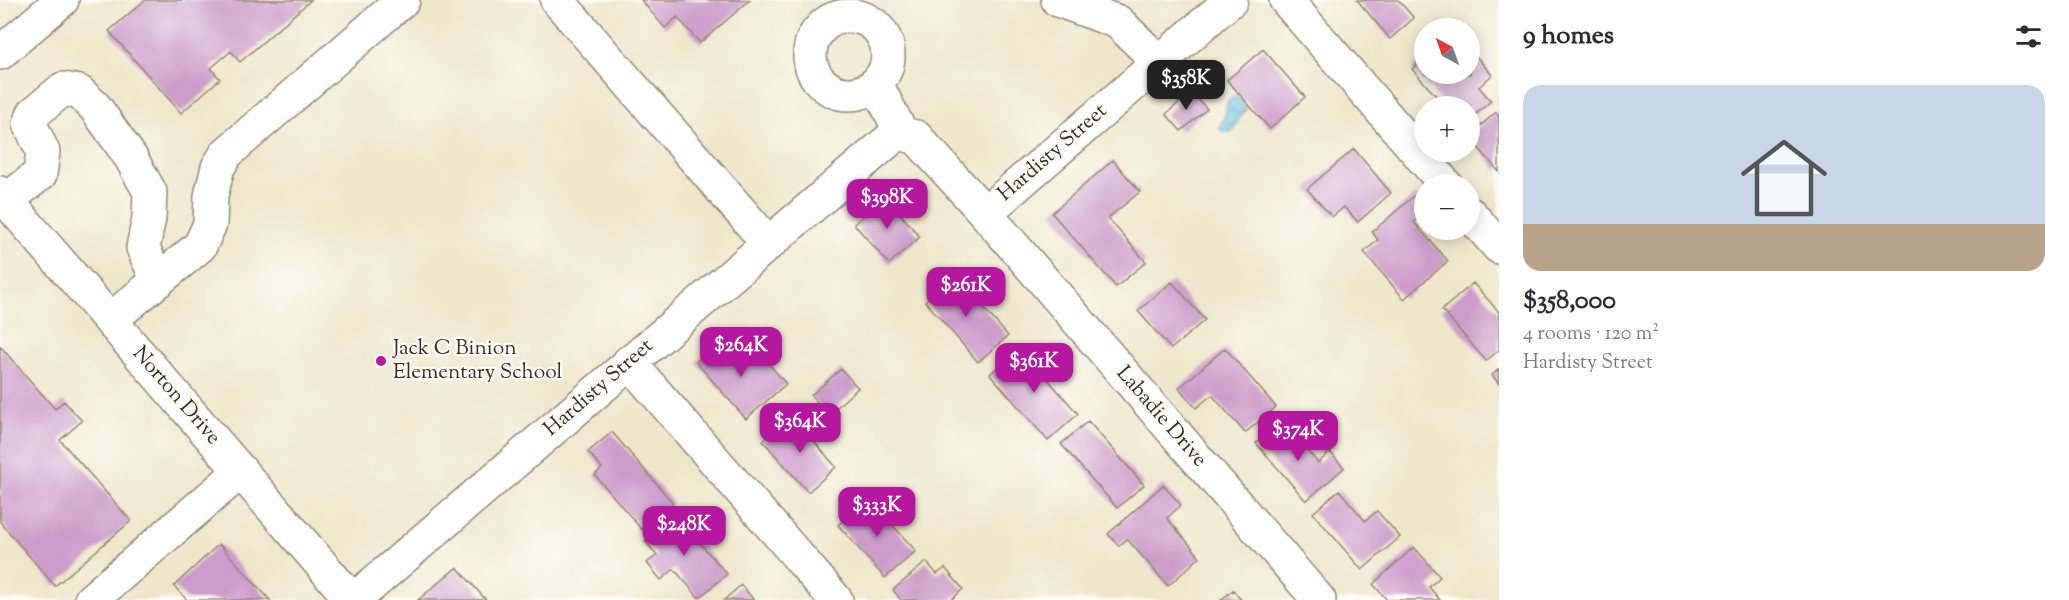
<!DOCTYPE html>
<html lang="en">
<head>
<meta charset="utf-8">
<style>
	body { margin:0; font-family:"Sorts Mill Goudy",serif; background:#f7f7f7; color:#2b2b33; height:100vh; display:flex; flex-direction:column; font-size:22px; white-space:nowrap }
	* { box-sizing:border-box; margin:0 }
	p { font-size:20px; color:#7c7c81 }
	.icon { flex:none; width:33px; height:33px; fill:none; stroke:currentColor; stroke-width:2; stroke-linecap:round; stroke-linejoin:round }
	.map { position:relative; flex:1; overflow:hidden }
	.drawer { display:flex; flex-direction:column; background:#fff; width:570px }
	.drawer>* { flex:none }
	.needle { width:39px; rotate:319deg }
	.controls { position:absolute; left:1414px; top:18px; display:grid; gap:12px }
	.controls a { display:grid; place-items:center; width:66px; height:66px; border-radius:50%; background:#fff; box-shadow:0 3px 15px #0003; font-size:30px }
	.price { position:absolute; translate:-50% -51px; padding:0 14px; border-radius:12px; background:#b5179e; color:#fff; font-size:20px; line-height:39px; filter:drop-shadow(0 2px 3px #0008) }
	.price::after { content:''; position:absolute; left:50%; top:36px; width:18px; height:14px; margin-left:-9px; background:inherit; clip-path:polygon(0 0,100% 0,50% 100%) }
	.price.active { background:#222; color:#fff }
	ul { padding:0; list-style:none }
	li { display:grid; align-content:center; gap:12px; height:318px; padding:0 24px }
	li+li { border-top:2px solid #e1e1e2 }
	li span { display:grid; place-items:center; height:186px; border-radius:18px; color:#555 }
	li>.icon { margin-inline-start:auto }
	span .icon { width:108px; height:108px; fill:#fffc; stroke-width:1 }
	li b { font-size:26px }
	h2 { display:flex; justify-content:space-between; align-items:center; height:72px; padding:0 24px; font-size:26px }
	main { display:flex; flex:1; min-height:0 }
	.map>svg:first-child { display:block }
	.water { fill:url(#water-waves); stroke:#527682; stroke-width:1.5 }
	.building { fill:#cc9cca }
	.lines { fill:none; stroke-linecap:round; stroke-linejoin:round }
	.minor-casing { stroke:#958874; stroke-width:36 }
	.major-casing { stroke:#958874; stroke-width:36 }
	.minor { stroke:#fff; stroke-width:33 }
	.major { stroke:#fff; stroke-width:33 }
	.poi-dot { fill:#b5179e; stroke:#fdfcf7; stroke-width:2 }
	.labels { text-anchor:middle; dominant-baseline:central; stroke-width:4.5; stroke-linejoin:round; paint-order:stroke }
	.street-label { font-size:21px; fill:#3b2a1e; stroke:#fdfcf7 }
	.poi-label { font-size:21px; fill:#3b2a1e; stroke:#fdfcf7; text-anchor:start }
</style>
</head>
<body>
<main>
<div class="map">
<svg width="1499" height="600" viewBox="0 0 1499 600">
	<defs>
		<pattern id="water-waves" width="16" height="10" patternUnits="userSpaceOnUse" patternTransform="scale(1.5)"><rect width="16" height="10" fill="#69c1e6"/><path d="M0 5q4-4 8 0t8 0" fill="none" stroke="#589dba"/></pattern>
	</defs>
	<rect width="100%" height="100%" fill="#fdfcf7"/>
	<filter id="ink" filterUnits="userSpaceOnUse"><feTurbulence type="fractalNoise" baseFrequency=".0167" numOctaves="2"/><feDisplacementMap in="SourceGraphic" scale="12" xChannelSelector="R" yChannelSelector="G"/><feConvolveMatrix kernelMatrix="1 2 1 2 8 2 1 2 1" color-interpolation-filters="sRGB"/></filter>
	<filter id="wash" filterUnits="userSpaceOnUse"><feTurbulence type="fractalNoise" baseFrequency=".008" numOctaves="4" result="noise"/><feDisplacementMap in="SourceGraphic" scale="24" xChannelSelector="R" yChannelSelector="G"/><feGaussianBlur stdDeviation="1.35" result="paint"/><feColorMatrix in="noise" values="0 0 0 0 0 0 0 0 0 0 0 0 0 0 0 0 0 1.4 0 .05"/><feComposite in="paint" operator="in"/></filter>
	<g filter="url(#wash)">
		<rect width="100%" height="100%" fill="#efe7cb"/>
		<path class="water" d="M 1236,95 L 1243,102 L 1246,109 L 1231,132 L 1224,132 L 1219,128 L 1226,113 L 1227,102 Z"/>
		<g id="blocks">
			<path class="building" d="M 145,0 L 311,0 L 240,62 L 231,51 L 211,68 L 220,79 L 181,113 L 109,31 Z
				M 641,0 L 750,0 L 700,43 L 677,17 L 665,28 Z
				M 1357,0 L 1398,0 L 1414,18 L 1390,39 Z
				M 1263,49 L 1305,97 L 1270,129 L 1227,80 Z
				M 1470,49 L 1492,75 L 1479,87 L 1491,101 L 1470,119 L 1470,106 L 1445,106 L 1412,69 L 1425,58 L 1425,74 L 1470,74 Z
				M 1191,92 L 1207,109 L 1181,131 L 1166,114 Z
				M 1496,112 L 1499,116 L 1499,172 L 1470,138 L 1470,135 Z
				M 1354,149 L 1391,193 L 1358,222 L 1344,207 L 1332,217 L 1307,189 Z
				M 1113,160 L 1140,192 L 1108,218 L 1146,262 L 1116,287 L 1052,213 Z
				M 1415,195 L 1425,208 L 1425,213 L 1414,222 L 1448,261 L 1404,299 L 1364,252 L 1378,240 L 1372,232 Z
				M 886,197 L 920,237 L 889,264 L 854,224 Z
				M 955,275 L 1008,336 L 978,362 L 925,301 Z
				M 1172,282 L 1205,320 L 1171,349 L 1138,311 Z
				M 1473,283 L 1499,312 L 1499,350 L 1486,361 L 1442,310 Z
				M 723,339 L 746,366 L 760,353 L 786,384 L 746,419 L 696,362 Z
				M 0,346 L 55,409 L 64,401 L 82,421 L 60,440 L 131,521 L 55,586 L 0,522 Z
				M 1020,347 L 1078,414 L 1048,441 L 990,374 Z
				M 1225,348 L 1276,407 L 1245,433 L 1212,395 L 1196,408 L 1179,388 Z
				M 841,369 L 858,388 L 828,415 L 811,395 Z
				M 1499,369 L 1499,384 L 1492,375 Z
				M 792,416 L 836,467 L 808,492 L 763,441 Z
				M 1088,421 L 1144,485 L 1117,508 L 1061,444 Z
				M 1281,421 L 1318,463 L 1330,452 L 1344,468 L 1306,501 L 1256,443 Z
				M 612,432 L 673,503 L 642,530 L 595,475 L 602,468 L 588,452 Z
				M 1163,485 L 1181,505 L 1167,518 L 1200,557 L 1168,586 L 1127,539 L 1119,546 L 1108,534 Z
				M 1339,490 L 1365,521 L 1377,511 L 1400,537 L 1362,570 L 1313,513 Z
				M 868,498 L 916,551 L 885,578 L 838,525 Z
				M 675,515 L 727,574 L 699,598 L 674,569 L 661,580 L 647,563 L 657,555 L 645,541 Z
				M 219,544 L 270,600 L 187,600 L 174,586 Z
				M 1414,547 L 1440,577 L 1429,587 L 1440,600 L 1387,600 L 1373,584 Z
				M 926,562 L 937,574 L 945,568 L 963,589 L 951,600 L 901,600 L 893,590 Z
				M 457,567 L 486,600 L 418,600 Z
				M 741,585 L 754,600 L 724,600 Z
				M 1233,590 L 1241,600 L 1221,600 Z"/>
		</g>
	</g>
	<g filter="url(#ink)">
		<use href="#blocks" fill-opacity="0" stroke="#958874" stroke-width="1.5"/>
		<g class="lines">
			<g class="minor-casing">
				<path id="minor" d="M 557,0 L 768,243
					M 1058,0 L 1118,22 L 1159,62
					M 1286,0 L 1445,184
					M810 55a39 39 0 1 1 78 0a39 39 0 1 1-78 0Z
					M 876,84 L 902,134
					M 0,193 L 352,600
					M 7,200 L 40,174 L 43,152 L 30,124 L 34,113 L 63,89 L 79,92 L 95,107 L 131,158 L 150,192 L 149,218 L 143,248 L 158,281
					M 985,213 L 1231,0
					M 1470,214 L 1499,247
					M 110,320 L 200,246 L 210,224 L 211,196 L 218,167 L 227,153 L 403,0
					M 629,362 L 836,600
					M 91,600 L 241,471
					M 354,600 L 895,135 L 902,134 L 916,137 L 985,213 L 1319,600"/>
			</g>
			<g class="major-casing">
				<path id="major" d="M 0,53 L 62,0"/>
			</g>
			<use href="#minor" class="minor"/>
			<use href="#major" class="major"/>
		</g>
	</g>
	<circle class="poi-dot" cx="381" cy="361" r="6"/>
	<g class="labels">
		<g class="street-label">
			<text transform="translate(1053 153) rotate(-41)">Hardisty Street</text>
			<text transform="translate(599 388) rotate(-41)">Hardisty Street</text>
			<text transform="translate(176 396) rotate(49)">Norton Drive</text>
			<text transform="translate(1161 417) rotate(49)">Labadie Drive</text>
		</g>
		<g class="poi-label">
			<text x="393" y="349">Jack C Binion<tspan x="393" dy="24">Elementary School</tspan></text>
		</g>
	</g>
</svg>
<div class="controls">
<a><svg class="needle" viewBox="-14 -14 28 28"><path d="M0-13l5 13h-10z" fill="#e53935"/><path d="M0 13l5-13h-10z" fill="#7c7c81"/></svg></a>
<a>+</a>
<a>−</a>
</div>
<b class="price active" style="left:1186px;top:111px">$358K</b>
<b class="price" style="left:887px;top:230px">$398K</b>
<b class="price" style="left:966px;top:318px">$261K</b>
<b class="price" style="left:741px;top:378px">$264K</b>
<b class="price" style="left:1034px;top:394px">$361K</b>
<b class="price" style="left:800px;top:454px">$364K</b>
<b class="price" style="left:1298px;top:462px">$374K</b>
<b class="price" style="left:877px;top:538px">$333K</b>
<b class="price" style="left:684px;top:557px">$248K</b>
</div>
<section class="drawer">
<h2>9 homes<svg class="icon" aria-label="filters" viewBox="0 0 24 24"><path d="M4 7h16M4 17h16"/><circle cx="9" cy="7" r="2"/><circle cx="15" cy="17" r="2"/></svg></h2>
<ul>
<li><span style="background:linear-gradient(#c9d6e8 75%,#b9a48a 0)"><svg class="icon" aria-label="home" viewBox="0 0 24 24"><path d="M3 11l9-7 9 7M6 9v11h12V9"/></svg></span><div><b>$358,000</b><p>4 rooms · 120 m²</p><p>Hardisty Street</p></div></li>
</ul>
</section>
</main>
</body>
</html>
